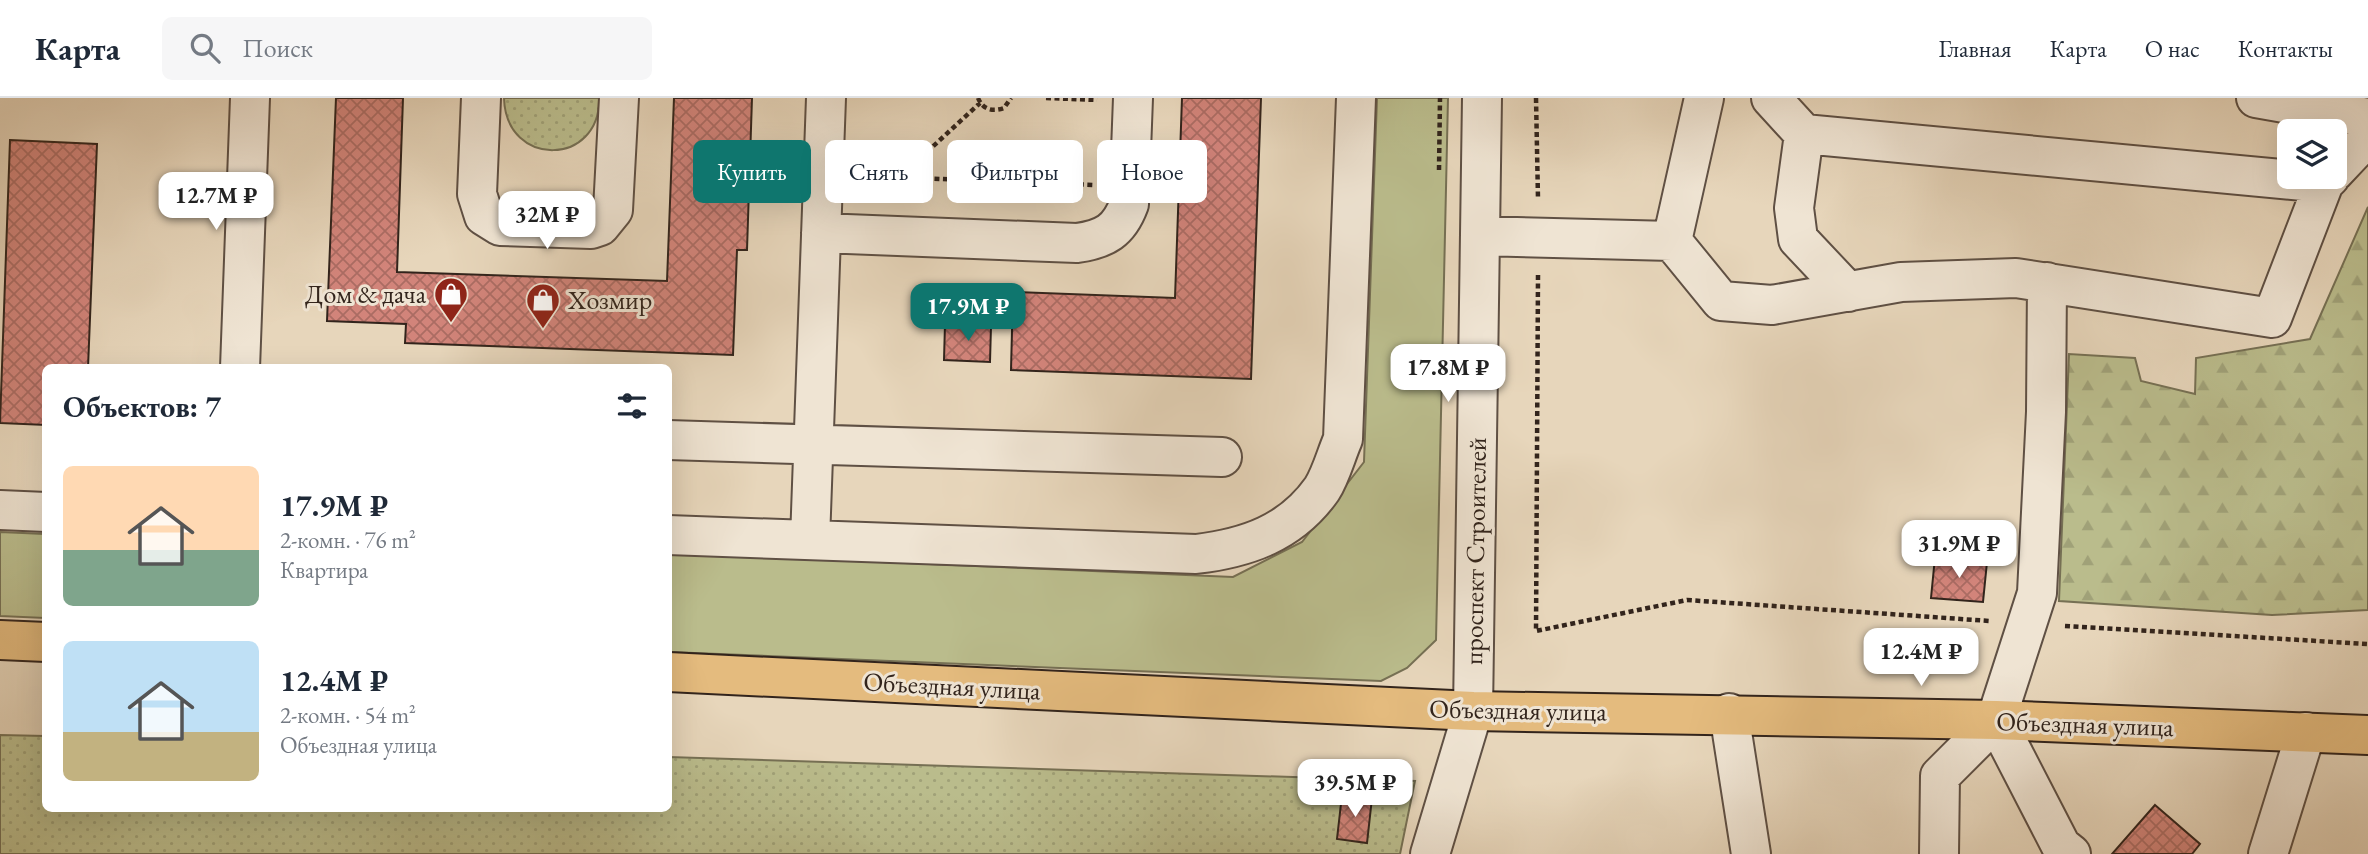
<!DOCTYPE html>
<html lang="ru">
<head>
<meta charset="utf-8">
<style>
	body { margin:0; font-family:"EB Garamond",serif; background:#f6f6f7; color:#1f2937; height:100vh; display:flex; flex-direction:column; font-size:26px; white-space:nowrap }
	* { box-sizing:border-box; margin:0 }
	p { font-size:23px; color:#747a83 }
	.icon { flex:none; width:38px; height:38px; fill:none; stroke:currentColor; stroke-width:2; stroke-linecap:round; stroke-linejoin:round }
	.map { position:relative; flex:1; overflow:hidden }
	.panel { position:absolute; left:42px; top:266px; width:630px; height:448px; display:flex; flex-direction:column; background:#fff; border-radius:10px; box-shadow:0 7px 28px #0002 }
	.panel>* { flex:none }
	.top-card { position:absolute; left:693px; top:42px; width:665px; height:63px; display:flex; gap:14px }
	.buttons { position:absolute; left:2277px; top:21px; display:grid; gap:14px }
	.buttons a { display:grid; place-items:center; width:70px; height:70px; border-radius:10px; background:#fff; box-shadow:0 7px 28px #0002; font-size:35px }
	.price { position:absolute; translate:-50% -60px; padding:0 16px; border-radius:14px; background:#fff; color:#222; font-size:23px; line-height:46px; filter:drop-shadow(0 2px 4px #0008) }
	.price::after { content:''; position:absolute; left:50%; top:42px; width:21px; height:16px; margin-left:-10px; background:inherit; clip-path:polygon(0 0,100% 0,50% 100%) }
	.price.active { background:#0f766e; color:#fff }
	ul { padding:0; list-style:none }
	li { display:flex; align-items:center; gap:21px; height:175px; padding:0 21px }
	li span { display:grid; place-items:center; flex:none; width:196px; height:140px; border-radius:10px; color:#555 }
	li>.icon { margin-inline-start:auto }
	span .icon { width:84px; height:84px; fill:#fffc; stroke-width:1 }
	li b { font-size:30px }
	h2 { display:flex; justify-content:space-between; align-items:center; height:84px; padding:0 21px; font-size:30px }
	.tag { padding:0 24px; border-radius:10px; background:#fff; box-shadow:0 7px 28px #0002; font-size:24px; line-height:63px }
	.tag.active { background:#0f766e; color:#fff }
	header { display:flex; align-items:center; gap:42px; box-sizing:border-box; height:98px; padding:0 35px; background:#fff; border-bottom:2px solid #e0e1e3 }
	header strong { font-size:33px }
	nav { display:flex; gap:38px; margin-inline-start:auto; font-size:24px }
	.search { width:490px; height:63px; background:#f6f6f7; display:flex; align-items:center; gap:18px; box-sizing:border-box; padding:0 24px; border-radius:10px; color:#747a83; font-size:26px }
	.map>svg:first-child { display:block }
	.grass { fill:#babc8c; stroke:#767054; stroke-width:2 }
	.forest { fill:url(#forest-firs); stroke:#767054; stroke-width:2 }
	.park { fill:url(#park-dots); stroke:#767054; stroke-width:2 }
	.building { fill:url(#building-cross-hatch); stroke:#32241c; stroke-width:2 }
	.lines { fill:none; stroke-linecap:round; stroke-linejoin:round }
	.minor-casing { stroke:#5f5044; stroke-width:42 }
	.major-casing { stroke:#32241c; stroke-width:42 }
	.path { stroke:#32241c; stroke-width:4.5; stroke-dasharray:5 3.5; stroke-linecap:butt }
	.minor { stroke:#efe4d3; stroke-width:38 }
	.major { stroke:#e4bb7e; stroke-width:38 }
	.labels { text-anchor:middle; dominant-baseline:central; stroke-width:6; stroke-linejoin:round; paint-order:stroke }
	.poi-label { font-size:26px; fill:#32241c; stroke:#efe4d3; text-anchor:end }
	.street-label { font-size:26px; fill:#32241c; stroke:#efe4d3 }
</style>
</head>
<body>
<header>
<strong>Карта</strong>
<div class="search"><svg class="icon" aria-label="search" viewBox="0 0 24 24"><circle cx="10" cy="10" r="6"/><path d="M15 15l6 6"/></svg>Поиск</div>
<nav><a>Главная</a><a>Карта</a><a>О нас</a><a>Контакты</a></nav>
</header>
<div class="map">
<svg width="2368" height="756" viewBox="0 0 2368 756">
	<defs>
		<pattern id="forest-firs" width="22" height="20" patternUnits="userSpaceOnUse" patternTransform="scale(1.75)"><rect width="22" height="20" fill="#babc8c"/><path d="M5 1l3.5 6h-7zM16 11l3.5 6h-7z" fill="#a0a178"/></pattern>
		<pattern id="park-dots" width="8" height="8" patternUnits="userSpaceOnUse" patternTransform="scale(1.75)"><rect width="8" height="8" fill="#babc8c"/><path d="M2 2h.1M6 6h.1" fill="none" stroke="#a0a178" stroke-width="1.8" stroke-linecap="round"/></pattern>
		<pattern id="building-cross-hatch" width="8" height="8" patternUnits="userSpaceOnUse" patternTransform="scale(1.75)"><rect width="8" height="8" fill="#d2847a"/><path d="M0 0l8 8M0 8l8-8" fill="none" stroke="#ab6c63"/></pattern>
	</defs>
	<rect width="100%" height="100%" fill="#e7d6bb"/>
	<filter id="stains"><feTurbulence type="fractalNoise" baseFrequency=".00286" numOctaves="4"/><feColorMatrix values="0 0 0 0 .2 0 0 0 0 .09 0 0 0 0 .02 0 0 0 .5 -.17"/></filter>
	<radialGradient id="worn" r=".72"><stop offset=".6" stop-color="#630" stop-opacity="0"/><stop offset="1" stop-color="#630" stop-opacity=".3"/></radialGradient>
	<path class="grass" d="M 1377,0 L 1448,0 L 1436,542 L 1407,570 L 1381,583 L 669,554 L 669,455 L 1233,479 L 1302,444 L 1364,364 Z
		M 0,434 L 45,436 L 45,520 L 0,518 Z"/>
	<path class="forest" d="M 2368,109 L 2368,512 L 2272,517 L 2059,503 L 2069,256 L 2135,260 L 2141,283 L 2195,296 L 2196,260 L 2310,241 Z"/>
	<path class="park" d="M 504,0 L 599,0 C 601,68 506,71 504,0 Z
		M 0,637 L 45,638 L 46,710 L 668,710 L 669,659 L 1415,683 L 1400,756 L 0,756 Z"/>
	<path class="building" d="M 336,0 L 403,0 L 397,174 L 667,183 L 674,0 L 752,0 L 747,152 L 737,152 L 733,257 L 405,245 L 406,226 L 327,223 Z
		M 1182,0 L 1261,0 L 1251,281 L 1011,272 L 1013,194 L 1175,200 Z
		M 10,42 L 97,46 L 88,270 L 46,270 L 46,327 L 0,325 Z
		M 945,226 L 991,228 L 990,264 L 944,262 Z
		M 1935,459 L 1987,464 L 1983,504 L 1931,500 Z
		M 1342,697 L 1372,700 L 1367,745 L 1337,741 Z
		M 2155,707 L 2200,746 L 2192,756 L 2112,756 Z"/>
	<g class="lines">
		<g class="minor-casing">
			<path id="minor" d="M 481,0 L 477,96 L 484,118 L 500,128 L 591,131 L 600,128 L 613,112 L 619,0
				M 1771,0 L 1804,36 L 2324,85 L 2330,79
				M 2256,0 L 2368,20
				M 1804,36 L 1794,110 L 1798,141 L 1848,194
				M 2334,74 L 2368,38
				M 821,135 L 1077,145 C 1105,141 1119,133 1129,106 L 1133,0
				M 1480,138 L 1672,143 L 1704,0
				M 1672,143 L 1721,203 L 1772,207 L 1901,184 L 2016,180 L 2272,220 L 2324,85
				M 240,270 L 250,0
				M 668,342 L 1222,359
				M 0,412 L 46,414
				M 668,437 L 1196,456 C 1247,450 1291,435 1322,391 C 1331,377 1336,357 1343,341 L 1356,0
				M 810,442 L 826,0
				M 1729,615 L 1751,756
				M 1996,622 L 2061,748 L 2071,756
				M 1430,756 L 1473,613 L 1482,0
				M 1939,756 L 1940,678 L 1996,622 L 2037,495 L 2046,314 L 2047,184
				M 2268,756 L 2306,634"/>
		</g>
		<g class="major-casing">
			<path id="major" d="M 0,542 L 46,544
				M 668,574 L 1473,613 L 1996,622 L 2368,637"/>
		</g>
		<path class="path" d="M 978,0 C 983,12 993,14 1004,10 L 1011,0
			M 1046,0 L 1097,2
			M 1536,0 L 1538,101
			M 859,71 L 884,72 L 915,80 L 1094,87
			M 1439,72 L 1440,0
			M 902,77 L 980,5
			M 1538,177 L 1536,533 L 1687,502 L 1990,523
			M 2065,528 L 2368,546"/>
		<use href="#minor" class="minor"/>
		<use href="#major" class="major"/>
	</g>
	<defs>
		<g id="shop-pin" transform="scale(1.75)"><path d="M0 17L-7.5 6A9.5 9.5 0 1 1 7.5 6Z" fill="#8f2418" stroke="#efe4d3"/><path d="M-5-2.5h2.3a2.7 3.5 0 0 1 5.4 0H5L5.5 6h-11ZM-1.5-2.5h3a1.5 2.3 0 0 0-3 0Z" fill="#fff"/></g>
	</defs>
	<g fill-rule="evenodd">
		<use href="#shop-pin" x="451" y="196"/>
		<use href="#shop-pin" x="543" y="202"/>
	</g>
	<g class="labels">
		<g class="poi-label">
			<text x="426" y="196">Дом &amp; дача</text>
			<text x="568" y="202" text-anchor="start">Хозмир</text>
		</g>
		<g class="street-label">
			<text transform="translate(1475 453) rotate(-89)">проспект Строителей</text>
			<text transform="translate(952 588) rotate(3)">Объездная улица</text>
			<text transform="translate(1518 612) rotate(1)">Объездная улица</text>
			<text transform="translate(2085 626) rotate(2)">Объездная улица</text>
		</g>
	</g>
	<rect width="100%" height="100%" filter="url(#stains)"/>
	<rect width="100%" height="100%" fill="url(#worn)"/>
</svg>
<div class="buttons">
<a><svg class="icon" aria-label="layers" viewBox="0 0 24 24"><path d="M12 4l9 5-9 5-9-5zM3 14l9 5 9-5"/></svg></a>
</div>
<b class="price" style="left:216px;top:134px">12.7M ₽</b>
<b class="price" style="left:547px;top:153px">32M ₽</b>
<b class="price active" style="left:968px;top:245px">17.9M ₽</b>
<b class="price" style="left:1448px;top:306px">17.8M ₽</b>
<b class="price" style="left:1959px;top:482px">31.9M ₽</b>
<b class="price" style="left:1921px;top:590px">12.4M ₽</b>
<b class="price" style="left:1355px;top:721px">39.5M ₽</b>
<div class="top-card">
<a class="tag active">Купить</a>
<a class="tag">Снять</a>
<a class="tag">Фильтры</a>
<a class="tag">Новое</a>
</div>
<section class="panel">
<h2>Объектов: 7<svg class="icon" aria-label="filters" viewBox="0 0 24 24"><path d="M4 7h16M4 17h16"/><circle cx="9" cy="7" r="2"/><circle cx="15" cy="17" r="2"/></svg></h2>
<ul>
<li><span style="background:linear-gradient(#ffd9b3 60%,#7fa58c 0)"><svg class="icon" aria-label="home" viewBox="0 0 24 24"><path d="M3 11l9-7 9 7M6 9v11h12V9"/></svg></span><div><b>17.9M ₽</b><p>2-комн. · 76 m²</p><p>Квартира</p></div></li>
<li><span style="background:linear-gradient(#bfe0f5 65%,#c2b280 0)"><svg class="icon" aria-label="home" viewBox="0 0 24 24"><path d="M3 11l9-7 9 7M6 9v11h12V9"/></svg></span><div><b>12.4M ₽</b><p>2-комн. · 54 m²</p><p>Объездная улица</p></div></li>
</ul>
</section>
</div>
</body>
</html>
